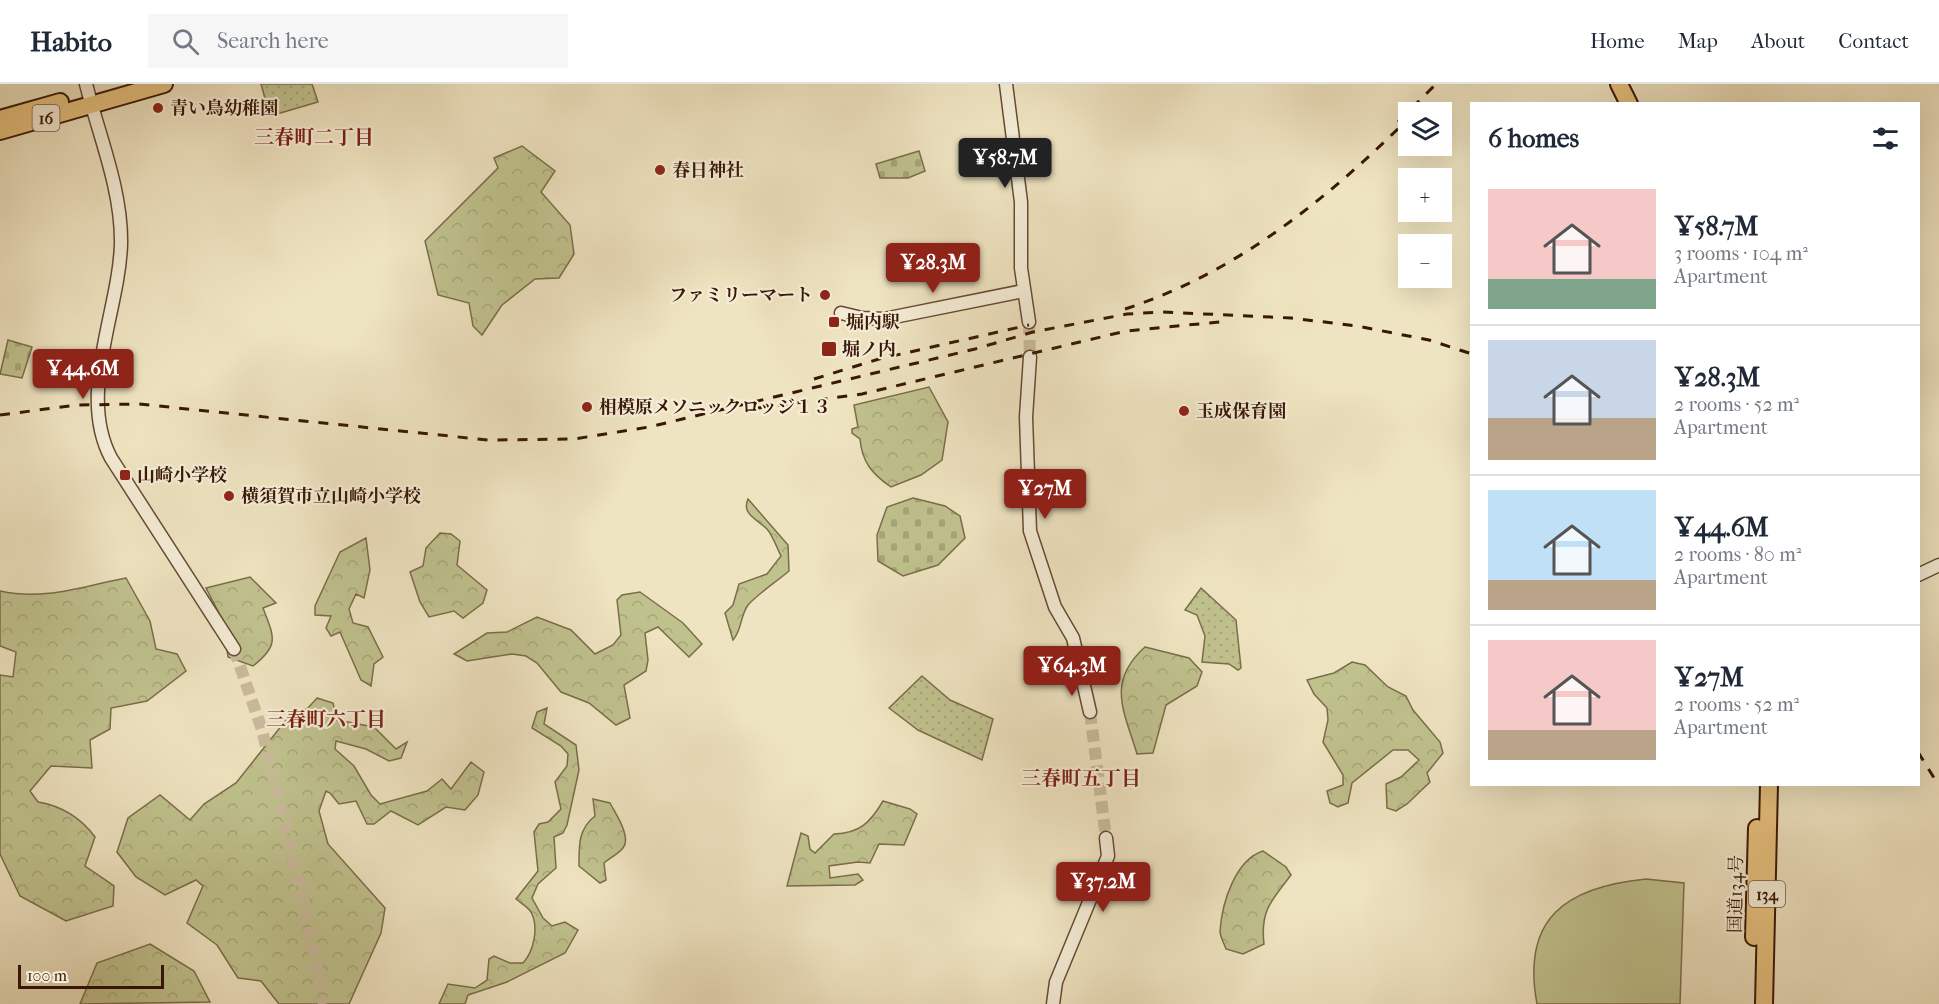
<!DOCTYPE html>
<html lang="en">
<head>
<meta charset="utf-8">
<style>
	body { margin:0; font-family:"IM FELL French Canon","Noto Serif JP",serif; background:#f6f6f7; color:#1f2937; height:100vh; display:flex; flex-direction:column; font-size:22px; white-space:nowrap }
	* { box-sizing:border-box; margin:0 }
	p { font-size:20px; color:#747a83 }
	.icon { flex:none; width:33px; height:33px; fill:none; stroke:currentColor; stroke-width:2; stroke-linecap:round; stroke-linejoin:round }
	.map { position:relative; flex:1; overflow:hidden }
	.sheet { position:absolute; left:1470px; top:18px; width:450px; height:684px; display:flex; flex-direction:column; background:#fff; border-radius:0px; box-shadow:0 6px 24px #0002 }
	.sheet>* { flex:none }
	.buttons { position:absolute; left:1398px; top:18px; display:grid; gap:12px }
	.buttons a { display:grid; place-items:center; width:54px; height:54px; border-radius:0px; background:#fff; box-shadow:0 6px 24px #0002; font-size:30px }
	.scale { position:absolute; left:18px; bottom:15px; width:146px; box-sizing:border-box; padding-left:6px; border:3px solid #381706; border-top:0; font-size:16px; line-height:21px; white-space:nowrap; color:#381706; -webkit-text-stroke:4px #f5edd7; paint-order:stroke }
	.price { position:absolute; translate:-50% -51px; padding:0 14px; border-radius:6px; background:#8f2418; color:#fff; font-size:20px; line-height:39px; filter:drop-shadow(0 2px 3px #0008) }
	.price::after { content:''; position:absolute; left:50%; top:36px; width:18px; height:14px; margin-left:-9px; background:inherit; clip-path:polygon(0 0,100% 0,50% 100%) }
	.price.on { background:#222; color:#fff }
	ul { padding:0; list-style:none }
	li { display:flex; align-items:center; gap:18px; height:150px; padding:0 18px }
	li+li { border-top:2px solid #e0e1e3 }
	li span { display:grid; place-items:center; flex:none; width:168px; height:120px; border-radius:0px; color:#555 }
	li>.icon { margin-inline-start:auto }
	span .icon { width:72px; height:72px; fill:#fffc; stroke-width:1 }
	li b { font-size:26px }
	h2 { display:flex; justify-content:space-between; align-items:center; height:72px; padding:0 18px; font-size:26px }
	header { display:flex; align-items:center; gap:36px; box-sizing:border-box; height:84px; padding:0 30px; background:#fff; border-bottom:2px solid #e0e1e3 }
	header strong { font-size:28px }
	nav { display:flex; gap:33px; margin-inline-start:auto; font-size:21px }
	.search { width:420px; height:54px; background:#f6f6f7; display:flex; align-items:center; gap:15px; box-sizing:border-box; padding:0 21px; border-radius:0px; color:#747a83; font-size:22px }
	.map>svg:first-child { display:block }
	.forest { fill:url(#forest-crowns); stroke:#7c6c4a; stroke-width:1.5 }
	.cemetery { fill:url(#cemetery-stones); stroke:#7c6c4a; stroke-width:1.5 }
	.park { fill:url(#park-dots); stroke:#7c6c4a; stroke-width:1.5 }
	.garden { fill:#c0c28e; stroke:#7c6c4a; stroke-width:1.5 }
	.lines { fill:none; stroke-linecap:round; stroke-linejoin:round }
	.tertiary-tunnel { stroke:#cabb9c; stroke-width:12; stroke-dasharray:12 6; stroke-linecap:butt }
	.tertiary-casing { stroke:#664a35; stroke-width:15 }
	.trunk-casing { stroke:#381706; stroke-width:20 }
	.tertiary { stroke:#f5edd7; stroke-width:12 }
	.trunk { stroke:#e8c280; stroke-width:16 }
	.rail { stroke:#381706; stroke-width:3; stroke-dasharray:10 10; stroke-linecap:butt }
	.poi-dot { fill:#8f2418; stroke:#f5edd7; stroke-width:2 }
	.labels { text-anchor:middle; dominant-baseline:central; stroke-width:4.5; stroke-linejoin:round; paint-order:stroke }
	.shield { fill:#f5edd7; stroke:#715745; stroke-width:1.5 }
	.shield-label { font-size:16px; font-weight:bold; fill:#381706 }
	.poi-label { font-size:18px; font-weight:bold; fill:#381706; stroke:#f5edd7; text-anchor:start }
	.street-label { font-size:18px; fill:#381706; stroke:#f5edd7 }
	.neighbourhood-label { font-size:20px; font-weight:bold; fill:#7a1f14; stroke:#f5edd7 }
</style>
</head>
<body>
<header>
<strong>Habito</strong>
<div class="search"><svg class="icon" aria-label="search" viewBox="0 0 24 24"><circle cx="10" cy="10" r="6"/><path d="M15 15l6 6"/></svg>Search here</div>
<nav><a>Home</a><a>Map</a><a>About</a><a>Contact</a></nav>
</header>
<div class="map">
<svg width="1939" height="920" viewBox="0 0 1939 920">
	<defs>
		<pattern id="forest-crowns" width="20" height="18" patternUnits="userSpaceOnUse" patternTransform="scale(1.5)"><rect width="20" height="18" fill="#c0c28e"/><path d="M2 6a3 3 0 1 1 6 0M12 15a3 3 0 1 1 6 0" fill="none" stroke="#a6a679"/></pattern>
		<pattern id="cemetery-stones" width="16" height="16" patternUnits="userSpaceOnUse" patternTransform="scale(1.5)"><rect width="16" height="16" fill="#c0c28e"/><path d="M2 7V4a2 2 0 0 1 4 0v3zM10 15v-3a2 2 0 0 1 4 0v3z" fill="#a6a679"/></pattern>
		<pattern id="park-dots" width="8" height="8" patternUnits="userSpaceOnUse" patternTransform="scale(1.5)"><rect width="8" height="8" fill="#c0c28e"/><path d="M2 2h.1M6 6h.1" fill="none" stroke="#a6a679" stroke-width="1.8" stroke-linecap="round"/></pattern>
	</defs>
	<rect width="100%" height="100%" fill="#efe4c1"/>
	<filter id="stains"><feTurbulence type="fractalNoise" baseFrequency=".00333" numOctaves="4"/><feColorMatrix values="0 0 0 0 .2 0 0 0 0 .09 0 0 0 0 .02 0 0 0 .5 -.17"/></filter>
	<radialGradient id="worn" r=".72"><stop offset=".6" stop-color="#630" stop-opacity="0"/><stop offset="1" stop-color="#630" stop-opacity=".3"/></radialGradient>
	<path class="forest" d="M 522,62 L 555,87 L 541,108 L 570,141 L 574,170 L 559,194 L 535,195 L 502,221 L 482,251 L 473,242 L 469,219 L 438,211 L 425,157 L 498,84 L 494,74 Z
		M 929,303 L 948,338 L 942,376 L 921,391 L 891,403 C 872,390 862,378 860,355 L 852,349 L 852,345 L 858,343 L 854,321 Z
		M 748,415 L 788,461 L 789,487 C 776,498 759,509 748,521 C 740,532 742,546 733,556 L 725,529 L 733,521 L 739,500 L 767,490 L 781,472 C 777,464 773,452 767,445 C 758,436 741,430 748,415 Z
		M 440,449 L 451,450 L 460,457 L 457,481 L 487,506 L 483,519 L 463,534 L 454,527 L 429,533 L 420,518 L 410,488 L 423,482 L 426,464 Z
		M 366,454 L 370,486 L 364,514 L 356,510 L 349,525 L 353,539 L 368,543 L 383,573 L 374,580 L 371,602 L 361,596 L 340,548 L 331,552 L 326,544 L 331,532 L 315,531 L 315,522 L 340,468 Z
		M 250,493 L 276,519 L 263,524 C 274,553 280,561 253,582 L 228,573 L 223,537 L 206,504 Z
		M 126,494 L 150,537 L 156,565 L 177,570 L 186,587 L 147,617 L 111,624 L 110,645 L 90,656 L 92,684 L 51,682 L 30,707 L 38,718 C 62,722 81,734 95,753 L 85,782 L 114,802 L 113,822 L 66,837 L 20,812 L 0,770 L 0,591 L 13,593 L 16,568 L 0,562 L 0,507 C 46,517 82,502 126,494 Z
		M 640,508 L 683,539 L 702,560 L 689,573 L 658,543 L 645,549 L 648,576 L 646,587 L 624,601 L 630,634 L 616,641 L 589,619 L 561,608 L 537,579 L 526,572 L 512,570 L 467,577 L 454,570 L 487,549 L 507,548 L 537,533 L 571,546 L 595,570 L 613,561 L 621,551 L 617,516 L 622,511 Z
		M 1145,563 L 1189,574 L 1202,588 L 1197,602 L 1166,621 L 1153,669 L 1137,670 C 1124,627 1106,598 1145,563 Z
		M 1352,578 L 1365,581 L 1388,603 L 1406,612 L 1413,626 L 1440,658 L 1443,669 L 1427,689 L 1430,698 L 1407,720 L 1396,727 L 1387,724 L 1386,700 L 1401,693 L 1419,676 L 1408,666 L 1393,666 L 1352,699 L 1348,719 L 1338,723 L 1330,719 L 1327,707 L 1343,701 L 1343,691 L 1323,658 L 1328,636 L 1327,624 L 1314,610 L 1307,596 L 1334,589 Z
		M 317,614 L 333,619 L 337,636 L 374,643 L 396,665 L 407,658 L 401,674 L 389,677 L 366,665 L 336,657 L 335,665 L 354,682 L 371,711 L 380,720 L 427,707 L 442,695 L 451,705 L 471,678 L 484,688 L 478,711 L 465,726 L 446,723 L 418,741 L 391,727 L 374,740 L 367,740 L 356,717 L 339,720 L 330,709 L 326,707 L 319,727 L 328,760 L 385,824 L 381,849 L 349,920 L 279,920 L 261,897 L 238,894 L 217,861 L 187,839 L 203,802 L 196,796 L 165,811 L 136,793 L 117,768 L 128,734 L 160,711 L 190,736 L 204,720 L 236,699 L 286,636 L 308,624 Z
		M 547,624 L 544,640 L 576,661 L 579,686 L 567,741 L 563,749 L 554,753 L 556,784 L 538,800 L 532,814 L 543,834 L 552,842 L 565,838 L 578,846 L 565,869 L 507,898 L 468,911 L 465,920 L 439,920 L 448,900 L 475,904 L 487,896 L 489,875 L 494,872 L 510,879 L 523,879 C 534,867 539,843 531,828 C 528,823 521,819 516,815 L 538,787 L 534,748 L 539,740 L 548,738 L 561,725 L 555,698 L 567,682 L 568,670 L 561,662 L 532,644 L 537,628 Z
		M 593,715 L 610,719 C 615,729 632,753 623,764 C 618,770 610,774 604,779 L 606,796 L 600,799 L 579,782 C 579,762 578,745 595,732 Z
		M 883,717 L 910,725 L 917,730 L 904,761 L 879,760 L 870,779 L 858,778 L 829,782 L 830,794 L 858,790 L 863,796 L 855,801 L 787,802 L 801,749 L 808,752 L 810,765 L 815,769 L 834,750 C 860,749 870,739 883,717 Z
		M 1263,767 L 1286,783 L 1291,791 C 1272,816 1260,826 1264,860 L 1243,870 L 1226,865 C 1224,859 1220,853 1220,847 C 1222,819 1235,776 1263,767 Z
		M 150,860 L 194,887 L 210,918 L 80,920 L 97,879 Z"/>
	<path class="cemetery" d="M 919,67 L 925,87 L 908,94 L 880,94 L 876,80 Z
		M 8,256 L 32,263 L 22,294 L 0,290 Z
		M 913,414 L 945,422 L 960,432 L 965,454 L 938,481 L 903,492 L 878,477 L 877,451 L 887,423 Z"/>
	<path class="park" d="M 261,0 L 312,0 L 318,18 L 270,32 Z
		M 1201,504 L 1236,536 L 1241,584 L 1238,586 L 1229,580 L 1202,578 L 1205,552 L 1197,531 L 1185,526 Z
		M 922,592 L 950,616 L 993,635 L 982,676 L 918,646 L 889,624 Z"/>
	<path class="garden" d="M 1646,795 L 1684,799 L 1680,920 L 1537,920 C 1521,834 1566,803 1646,795 Z"/>
	<g class="lines">
		<path class="tertiary-tunnel" d="M 1029,238 L 1030,273
			M 234,565 L 262,646 L 302,809 L 324,920
			M 1090,628 L 1106,754"/>
		<g class="tertiary-casing">
			<path id="tertiary" d="M 86,0 C 99,52 122,106 121,160 C 119,228 77,310 111,374 L 234,565
				M 1006,0 L 1021,118 L 1021,184 L 1029,238
				M 841,229 L 862,234 L 884,235 L 1023,207
				M 1030,273 L 1026,333 L 1030,447 L 1055,523 L 1073,554 L 1090,628
				M 1918,491 L 1939,481
				M 1053,920 L 1056,898 L 1108,772 L 1106,754"/>
		</g>
		<g class="trunk-casing">
			<path id="trunk" d="M 1619,0 L 1629,20
				M 0,35 L 60,18
				M 0,47 L 164,0
				M 1754,853 L 1757,744
				M 1764,920 L 1769,700"/>
		</g>
		<use href="#tertiary" class="tertiary"/>
		<use href="#trunk" class="trunk"/>
		<path class="rail" d="M 1398,38 L 1436,0
			M 1125,225 C 1236,189 1326,116 1408,35
			M 814,295 L 879,275 L 1029,241
			M 758,324 L 862,310 L 1126,247 L 1229,237
			M 0,331 L 77,321 L 139,320 L 488,356 L 574,355 L 649,343 L 975,265 L 1033,248 L 1127,230 L 1163,228 L 1291,234 L 1357,242 L 1429,256 L 1472,270
			M 1918,668 L 1939,702"/>
	</g>
	<g class="poi-dot">
		<circle cx="158" cy="24" r="6"/>
		<circle cx="660" cy="86" r="6"/>
		<circle cx="825" cy="211" r="6"/>
		<rect x="828" y="232" width="12" height="12" rx="3"/>
		<rect x="821" y="257" width="16" height="16" rx="3"/>
		<circle cx="587" cy="323" r="6"/>
		<circle cx="1184" cy="327" r="6"/>
		<rect x="119" y="385" width="12" height="12" rx="3"/>
		<circle cx="229" cy="412" r="6"/>
	</g>
	<g class="labels">
		<g class="shield">
			<rect x="32.5" y="21" width="27" height="26" rx="4.5"/>
			<rect x="1749" y="797" width="36" height="26" rx="4.5"/>
		</g>
		<g class="shield-label">
			<text x="46" y="34">16</text>
			<text x="1767" y="810">134</text>
		</g>
		<g class="poi-label">
			<text x="170" y="24">青い鳥幼稚園</text>
			<text x="672" y="86">春日神社</text>
			<text x="813" y="211" text-anchor="end">ファミリーマート</text>
			<text x="846" y="238">堀内駅</text>
			<text x="842" y="265">堀ノ内</text>
			<text x="599" y="323">相模原メソニックロッジ１３</text>
			<text x="1196" y="327">玉成保育園</text>
			<text x="137" y="391">山崎小学校</text>
			<text x="241" y="412">横須賀市立山崎小学校</text>
		</g>
		<g class="street-label">
			<text transform="translate(1736 810) rotate(-89)">国道134号</text>
		</g>
		<g class="neighbourhood-label">
			<text x="314" y="53">三春町二丁目</text>
			<text x="326" y="635">三春町六丁目</text>
			<text x="1081" y="694">三春町五丁目</text>
		</g>
	</g>
	<rect width="100%" height="100%" filter="url(#stains)"/>
	<rect width="100%" height="100%" fill="url(#worn)"/>
</svg>
<div class="buttons">
<a><svg class="icon" aria-label="layers" viewBox="0 0 24 24"><path d="M12 4l9 5-9 5-9-5zM3 14l9 5 9-5"/></svg></a>
<a>+</a>
<a>−</a>
</div>
<div class="scale">100 m</div>
<b class="price on" style="left:1005px;top:105px">¥58.7M</b>
<b class="price" style="left:933px;top:210px">¥28.3M</b>
<b class="price" style="left:83px;top:316px">¥44.6M</b>
<b class="price" style="left:1045px;top:436px">¥27M</b>
<b class="price" style="left:1072px;top:613px">¥64.3M</b>
<b class="price" style="left:1103px;top:829px">¥37.2M</b>
<section class="sheet">
<h2>6 homes<svg class="icon" aria-label="filters" viewBox="0 0 24 24"><path d="M4 7h16M4 17h16"/><circle cx="9" cy="7" r="2"/><circle cx="15" cy="17" r="2"/></svg></h2>
<ul>
<li><span style="background:linear-gradient(#f6c9c9 75%,#7fa58c 0)"><svg class="icon" aria-label="home" viewBox="0 0 24 24"><path d="M3 11l9-7 9 7M6 9v11h12V9"/></svg></span><div><b>¥58.7M</b><p>3 rooms · 104 m²</p><p>Apartment</p></div></li>
<li><span style="background:linear-gradient(#c9d6e8 65%,#b9a48a 0)"><svg class="icon" aria-label="home" viewBox="0 0 24 24"><path d="M3 11l9-7 9 7M6 9v11h12V9"/></svg></span><div><b>¥28.3M</b><p>2 rooms · 52 m²</p><p>Apartment</p></div></li>
<li><span style="background:linear-gradient(#bfe0f5 75%,#b9a48a 0)"><svg class="icon" aria-label="home" viewBox="0 0 24 24"><path d="M3 11l9-7 9 7M6 9v11h12V9"/></svg></span><div><b>¥44.6M</b><p>2 rooms · 80 m²</p><p>Apartment</p></div></li>
<li><span style="background:linear-gradient(#f6c9c9 75%,#b9a48a 0)"><svg class="icon" aria-label="home" viewBox="0 0 24 24"><path d="M3 11l9-7 9 7M6 9v11h12V9"/></svg></span><div><b>¥27M</b><p>2 rooms · 52 m²</p><p>Apartment</p></div></li>
</ul>
</section>
</div>
</body>
</html>
